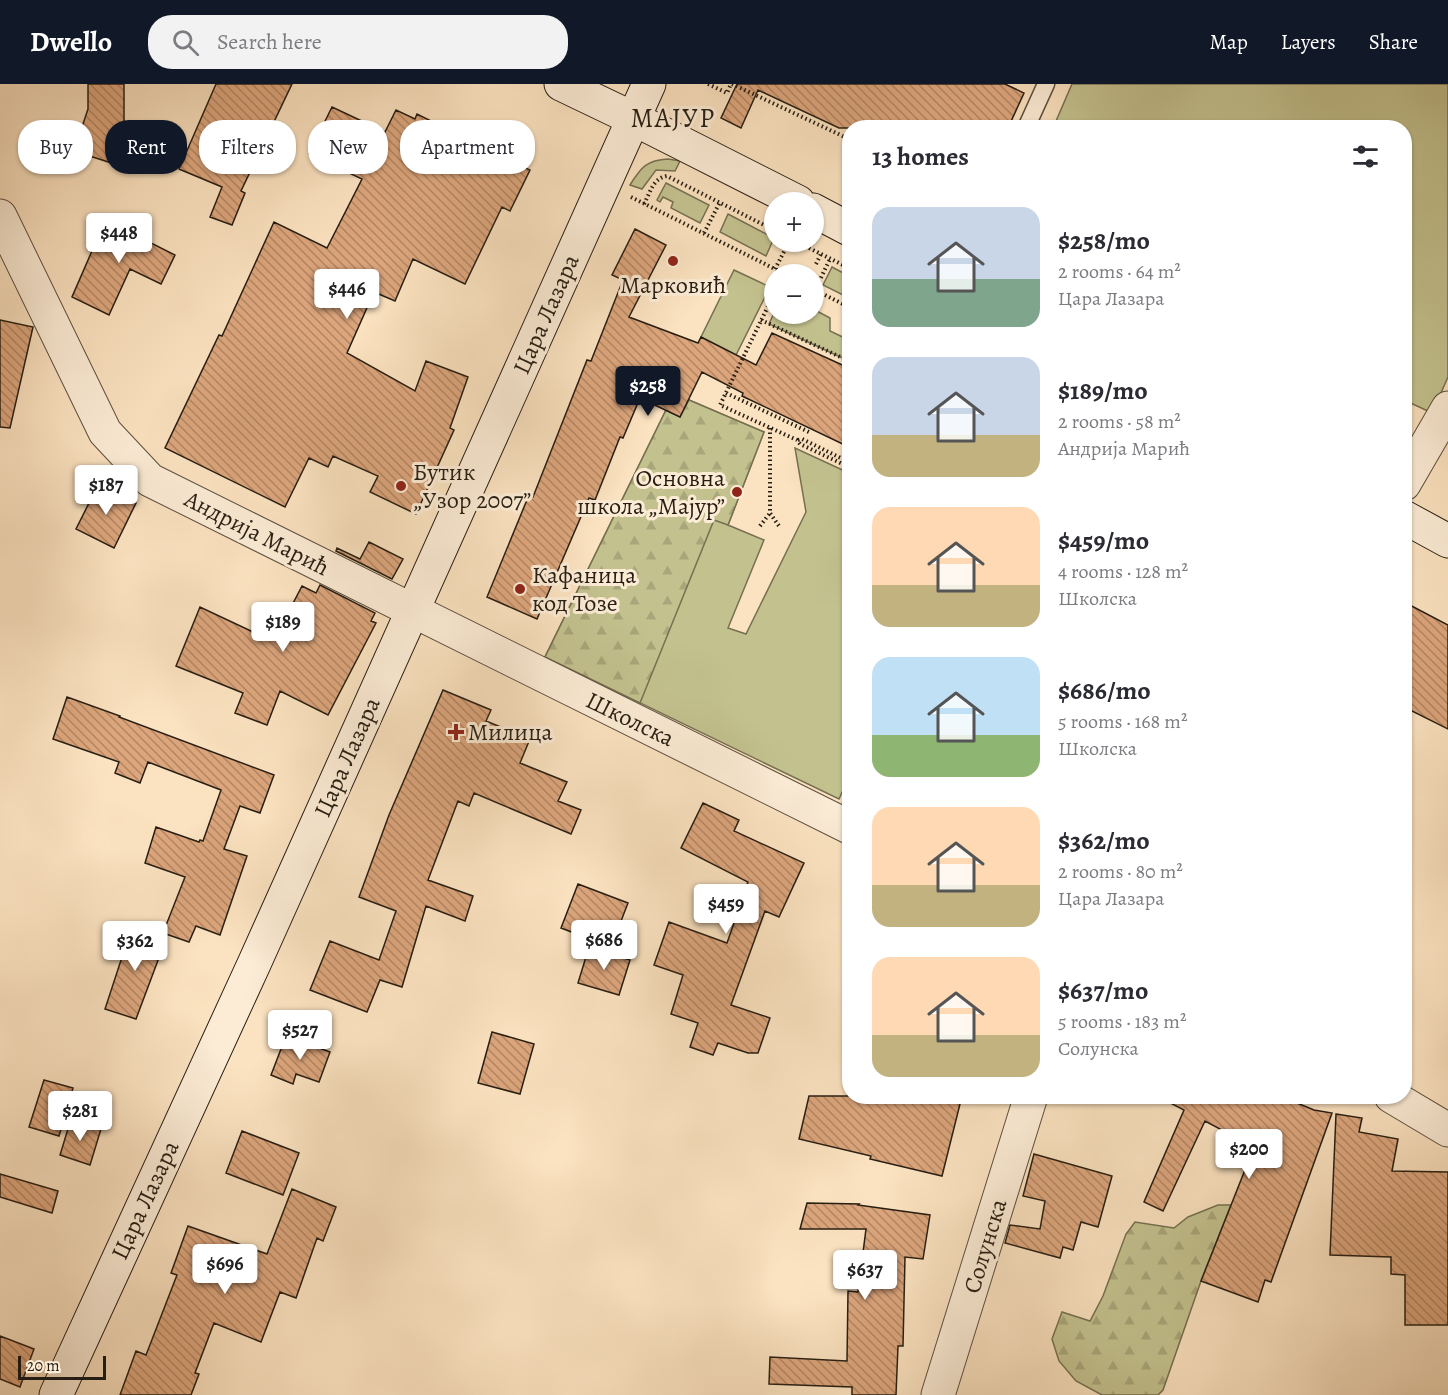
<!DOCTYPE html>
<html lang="en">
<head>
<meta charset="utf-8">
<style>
	body { margin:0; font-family:Alegreya,serif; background:#f2f2f3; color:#2b2b33; height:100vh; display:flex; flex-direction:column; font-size:22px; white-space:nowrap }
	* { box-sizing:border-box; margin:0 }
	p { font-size:20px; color:#7c7c81 }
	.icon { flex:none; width:33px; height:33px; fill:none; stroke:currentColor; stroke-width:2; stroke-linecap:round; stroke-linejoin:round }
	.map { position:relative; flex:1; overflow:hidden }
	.panel { position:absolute; left:842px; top:36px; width:570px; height:984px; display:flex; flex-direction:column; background:#fff; border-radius:24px; box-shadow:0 2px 4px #0004 }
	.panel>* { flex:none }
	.guide { position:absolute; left:18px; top:36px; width:570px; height:54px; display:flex; gap:12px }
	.fabs { position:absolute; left:764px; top:108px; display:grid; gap:12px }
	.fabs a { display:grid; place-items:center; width:60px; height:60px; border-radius:50%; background:#fff; box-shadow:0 2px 4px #0004; font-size:30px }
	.scale { position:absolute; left:18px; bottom:15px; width:88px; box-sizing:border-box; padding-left:6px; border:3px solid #271e13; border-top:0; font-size:16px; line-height:21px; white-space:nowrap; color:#271e13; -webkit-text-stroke:4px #fcecd6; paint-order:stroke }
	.price { position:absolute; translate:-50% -51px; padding:0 14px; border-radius:6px; background:#fff; color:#222; font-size:20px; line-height:39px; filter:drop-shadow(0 2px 3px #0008) }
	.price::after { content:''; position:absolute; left:50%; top:36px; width:18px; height:14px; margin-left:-9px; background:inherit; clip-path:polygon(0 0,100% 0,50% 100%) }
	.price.selected { background:#111827; color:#fff }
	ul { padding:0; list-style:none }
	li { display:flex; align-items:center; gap:18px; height:150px; padding:0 30px }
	li span { display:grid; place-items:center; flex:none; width:168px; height:120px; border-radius:18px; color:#555 }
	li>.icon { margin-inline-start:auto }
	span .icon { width:72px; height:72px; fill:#fffc; stroke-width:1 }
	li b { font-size:26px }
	h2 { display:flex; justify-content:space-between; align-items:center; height:72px; padding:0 30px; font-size:26px }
	.chip { padding:0 21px; border-radius:24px; background:#fff; box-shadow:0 2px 4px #0004; font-size:21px; line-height:54px }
	.chip.selected { background:#111827; color:#fff }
	header { display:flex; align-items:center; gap:36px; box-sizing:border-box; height:84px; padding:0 30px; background:#111827; color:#fff }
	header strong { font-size:28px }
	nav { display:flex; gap:33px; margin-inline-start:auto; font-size:21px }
	.search { width:420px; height:54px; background:#f2f2f3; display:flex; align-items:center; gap:15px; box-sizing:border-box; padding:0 21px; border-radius:24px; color:#7c7c81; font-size:22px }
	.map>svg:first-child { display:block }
	.green { fill:#c3c28f; stroke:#757051; stroke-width:1.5 }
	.forest { fill:url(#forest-firs); stroke:#757051; stroke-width:1.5 }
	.building { fill:url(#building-back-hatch); stroke:#271e13; stroke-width:1.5 }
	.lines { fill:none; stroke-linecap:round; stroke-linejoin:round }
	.lane-casing { stroke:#5c4f3e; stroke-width:19 }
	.street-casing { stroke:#5c4f3e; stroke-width:35 }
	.secondary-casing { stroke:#271e13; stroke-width:35 }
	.path { stroke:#271e13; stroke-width:4; stroke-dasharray:1.5 3; stroke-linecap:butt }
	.lane { stroke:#fcecd6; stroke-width:16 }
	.street { stroke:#fcecd6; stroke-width:33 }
	.secondary { stroke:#fcecd6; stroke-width:33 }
	.poi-dot { fill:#8f2418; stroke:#fcecd6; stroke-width:2 }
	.labels { text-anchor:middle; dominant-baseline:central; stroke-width:6; stroke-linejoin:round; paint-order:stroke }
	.poi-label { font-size:24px; fill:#271e13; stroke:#fcecd6; text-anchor:start }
	.street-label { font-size:24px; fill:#271e13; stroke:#fcecd6 }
	.quarter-label { font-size:27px; letter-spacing:1.5px; fill:#271e13; stroke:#fcecd6 }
</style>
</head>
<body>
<header>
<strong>Dwello</strong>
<div class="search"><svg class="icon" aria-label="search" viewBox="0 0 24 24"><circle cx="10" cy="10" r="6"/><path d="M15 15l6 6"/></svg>Search here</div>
<nav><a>Map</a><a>Layers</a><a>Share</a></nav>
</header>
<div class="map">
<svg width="1448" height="1311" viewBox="0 0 1448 1311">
	<defs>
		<pattern id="forest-firs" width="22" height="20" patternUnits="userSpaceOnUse" patternTransform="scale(1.5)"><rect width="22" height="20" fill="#c3c28f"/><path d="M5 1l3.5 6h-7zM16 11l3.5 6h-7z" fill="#a8a67a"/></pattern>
		<pattern id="building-back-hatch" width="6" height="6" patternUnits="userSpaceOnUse" patternTransform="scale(1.5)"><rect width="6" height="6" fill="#dca57c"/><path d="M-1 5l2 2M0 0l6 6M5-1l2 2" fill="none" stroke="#b28664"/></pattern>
	</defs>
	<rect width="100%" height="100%" fill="#fbe2c0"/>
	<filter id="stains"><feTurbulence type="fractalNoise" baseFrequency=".00333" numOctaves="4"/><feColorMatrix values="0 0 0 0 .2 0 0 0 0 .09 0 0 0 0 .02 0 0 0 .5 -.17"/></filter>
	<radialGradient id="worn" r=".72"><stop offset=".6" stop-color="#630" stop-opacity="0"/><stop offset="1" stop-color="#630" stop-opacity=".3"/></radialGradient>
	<path class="green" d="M 1072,0 L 1448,0 L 1448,293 L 1432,329 L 1404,316 L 1404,44 L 1053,44 Z
		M 668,75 L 680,77 L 675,87 L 656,86 L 642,105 L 630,101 C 641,83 647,76 668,75 Z
		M 666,99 L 709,121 L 700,139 L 671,124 L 673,118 L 663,113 L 660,118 L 657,116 Z
		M 728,130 L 774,154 L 766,172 L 720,148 Z
		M 832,183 L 849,192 L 849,214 L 823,201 Z
		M 734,186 L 770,203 L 736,271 L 701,253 Z
		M 813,225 L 830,234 L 830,247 L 849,256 L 849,277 L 769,240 L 774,229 L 813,230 Z
		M 689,316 L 764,348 L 728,441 L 764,456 L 728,544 L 746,550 L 806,428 L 795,364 L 849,389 L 849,693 L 839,715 L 545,573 L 666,326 L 680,333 Z"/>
	<path class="forest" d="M 689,316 L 764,348 L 728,441 L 714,436 L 640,619 L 545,573 L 666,326 L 680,333 Z
		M 1218,1121 L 1231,1121 L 1201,1197 L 1163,1306 L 1158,1311 L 1102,1311 L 1076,1297 L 1059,1277 L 1052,1255 L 1062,1228 L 1090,1237 L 1103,1212 L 1126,1150 L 1135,1138 L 1174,1144 L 1188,1133 Z"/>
	<path class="building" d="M 88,0 L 124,0 L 124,45 L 139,50 L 127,84 L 74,67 L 88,25 Z
		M 216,0 L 292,0 L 241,107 L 245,109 L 232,141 L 210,133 L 222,103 L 179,85 Z
		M 737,0 L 1005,0 L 1024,9 L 1008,44 L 839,44 L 758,6 L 741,44 L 721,34 Z
		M 332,23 L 385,48 L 396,26 L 415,35 L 417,30 L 530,86 L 510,127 L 502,123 L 465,200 L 413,175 L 395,217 L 374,208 L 347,269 L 415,307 L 426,277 L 468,293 L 450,344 L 454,346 L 416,430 L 370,408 L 378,392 L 333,372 L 328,383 L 309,374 L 285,423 L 165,364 L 219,251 L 222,252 L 274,138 L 327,164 L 362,95 L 309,70 Z
		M 111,130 L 149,150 L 145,156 L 175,171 L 161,200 L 130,185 L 109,231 L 72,213 L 98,153 Z
		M 635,145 L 666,161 L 629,233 L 698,259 L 701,253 L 756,281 L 772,249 L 849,284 L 849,363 L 742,312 L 743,309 L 702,288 L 680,333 L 640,314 L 623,354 L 620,353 L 595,416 L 589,414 L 537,535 L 487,513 L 529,411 L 533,413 L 587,276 L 591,277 L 623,196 L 612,191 Z
		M 0,236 L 33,243 L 10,344 L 0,343 Z
		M 98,401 L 136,419 L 114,464 L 76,445 Z
		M 369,458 L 403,475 L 392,495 L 336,467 L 337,464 L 360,475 Z
		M 320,501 L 375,529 L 371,537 L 376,539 L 328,631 L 280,607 L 267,641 L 235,629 L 243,609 L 176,582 L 200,523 L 270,556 L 271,554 L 274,556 L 302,502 L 316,509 Z
		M 1404,518 L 1448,541 L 1448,645 L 1404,623 Z
		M 443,606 L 491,626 L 486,637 L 530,655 L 520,679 L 567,698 L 558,717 L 581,726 L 571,750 L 474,709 L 469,722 L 458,717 L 428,796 L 473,812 L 465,837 L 426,822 L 402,903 L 380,896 L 367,928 L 310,906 L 330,857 L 379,876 L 396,827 L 359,813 L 389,731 Z
		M 67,613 L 120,632 L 119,633 L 274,691 L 260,729 L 240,722 L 224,765 L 247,772 L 220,851 L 196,842 L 189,858 L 163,849 L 185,793 L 145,779 L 156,743 L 199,758 L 200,756 L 203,757 L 221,706 L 148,678 L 140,699 L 115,689 L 119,678 L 53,655 Z
		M 703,719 L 739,736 L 734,747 L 804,779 L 779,833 L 765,827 L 731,921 L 770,934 L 758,969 L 748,969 L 718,959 L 713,971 L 690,963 L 698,939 L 671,930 L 683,891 L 654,881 L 669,838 L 727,859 L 742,816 L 740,815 L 748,798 L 681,764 Z
		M 578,800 L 628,819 L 611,863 L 561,844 Z
		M 130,841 L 166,855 L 136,935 L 105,925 L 124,867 L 121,866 Z
		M 589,863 L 630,876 L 619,911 L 578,899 Z
		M 492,948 L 534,960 L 520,1010 L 478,999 Z
		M 286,952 L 330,968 L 319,998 L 296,990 L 293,1000 L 271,991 Z
		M 44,996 L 73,1004 L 59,1052 L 29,1043 Z
		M 809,1012 L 962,1012 L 942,1092 L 870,1075 L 871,1072 L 799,1055 Z
		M 1157,1012 L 1280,1012 L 1314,1026 L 1332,1029 L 1271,1198 L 1265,1196 L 1258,1218 L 1201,1197 L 1254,1063 L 1205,1037 L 1163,1127 L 1144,1118 L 1184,1026 Z
		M 1336,1030 L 1362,1034 L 1359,1048 L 1398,1055 L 1392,1087 L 1448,1088 L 1448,1241 L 1405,1241 L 1405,1191 L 1391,1190 L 1391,1173 L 1330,1171 Z
		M 71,1035 L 101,1045 L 90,1081 L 60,1071 Z
		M 242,1047 L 299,1069 L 283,1111 L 226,1089 Z
		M 1034,1070 L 1112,1092 L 1098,1143 L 1081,1138 L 1073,1166 L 1063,1163 L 1060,1174 L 1005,1159 L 1010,1141 L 1040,1145 L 1045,1117 L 1023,1112 Z
		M 0,1090 L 58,1107 L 52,1129 L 0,1113 Z
		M 292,1105 L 336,1123 L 323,1157 L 317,1154 L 296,1214 L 280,1208 L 261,1258 L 214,1239 L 195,1289 L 199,1290 L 191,1311 L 120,1311 L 136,1267 L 146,1271 L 177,1191 L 171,1189 L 188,1142 L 267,1170 Z
		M 807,1119 L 859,1120 L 858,1121 L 930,1131 L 923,1175 L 905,1173 L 903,1262 L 898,1262 L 896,1311 L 852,1311 L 852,1303 L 769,1300 L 770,1273 L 847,1277 L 848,1207 L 858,1208 L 866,1145 L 800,1145 Z
		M 0,1252 L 34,1265 L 20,1303 L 0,1295 Z"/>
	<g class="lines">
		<g class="lane-casing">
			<path id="lane" d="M 1026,44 L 1046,0"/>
		</g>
		<g class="street-casing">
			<path id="street" d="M 0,132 L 105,348 L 150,396 L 849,743
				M 1404,400 L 1448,324
				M 1391,1012 L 1448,1046
				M 938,1311 L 1031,1012"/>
		</g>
		<g class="secondary-casing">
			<path id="secondary" d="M 561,0 L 634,35 L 798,118
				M 813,126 L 849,145
				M 1404,433 L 1448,457
				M 56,1311 L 254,880 L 649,0"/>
		</g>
		<path class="path" d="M 708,0 L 727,9 L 731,0
			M 732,0 L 849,55
			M 631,113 L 785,190
			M 644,120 C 650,109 653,94 667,92 L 774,146
			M 704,149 L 720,118
			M 797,158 L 849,184
			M 816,180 L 821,170
			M 775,185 L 789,158
			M 813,205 L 849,223
			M 815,206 L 830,175
			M 774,210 L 720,321 L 797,356 L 800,360 L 849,383
			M 761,236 L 849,277
			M 726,309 L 811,349
			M 770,344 L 770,429 L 779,442
			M 798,356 L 802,355 L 849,378
			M 760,442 L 770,429"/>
		<use href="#lane" class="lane"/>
		<use href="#street" class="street"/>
		<use href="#secondary" class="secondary"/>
	</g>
	<g class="poi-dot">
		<circle cx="673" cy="177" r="6"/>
		<circle cx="401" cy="402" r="6"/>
		<circle cx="737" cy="408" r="6"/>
		<circle cx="520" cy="505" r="6"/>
		<path d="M453 639h6v6h6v6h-6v6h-6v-6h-6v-6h6z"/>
	</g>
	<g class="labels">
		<g class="poi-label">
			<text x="673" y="201" text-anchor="middle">Марковић</text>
			<text x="413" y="388">Бутик<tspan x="413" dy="28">„Узор 2007”</tspan></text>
			<text x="725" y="394" text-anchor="end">Основна<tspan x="725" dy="28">школа „Мајур”</tspan></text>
			<text x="532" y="491">Кафаница<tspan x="532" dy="28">код Тозе</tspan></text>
			<text x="468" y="648">Милица</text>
		</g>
		<g class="street-label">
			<text transform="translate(546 230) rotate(-66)">Цара Лазара</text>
			<text transform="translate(257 449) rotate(27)">Андрија Марић</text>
			<text transform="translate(630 635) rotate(26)">Школска</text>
			<text transform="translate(347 673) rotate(-66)">Цара Лазара</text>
			<text transform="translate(145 1116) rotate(-65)">Цара Лазара</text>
			<text transform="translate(985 1162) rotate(-73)">Солунска</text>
		</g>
		<g class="quarter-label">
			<text x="673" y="34">МАЈУР</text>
		</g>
	</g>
	<rect width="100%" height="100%" filter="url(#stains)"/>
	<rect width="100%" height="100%" fill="url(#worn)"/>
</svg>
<div class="fabs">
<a>+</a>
<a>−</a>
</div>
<div class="scale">20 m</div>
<b class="price" style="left:119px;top:180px">$448</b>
<b class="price" style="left:347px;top:236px">$446</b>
<b class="price selected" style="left:648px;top:333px">$258</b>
<b class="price" style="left:106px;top:432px">$187</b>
<b class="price" style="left:283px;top:569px">$189</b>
<b class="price" style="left:726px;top:851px">$459</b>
<b class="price" style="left:604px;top:887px">$686</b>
<b class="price" style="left:135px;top:888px">$362</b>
<b class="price" style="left:300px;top:977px">$527</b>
<b class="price" style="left:80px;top:1058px">$281</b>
<b class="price" style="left:1249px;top:1096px">$200</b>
<b class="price" style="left:225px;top:1211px">$696</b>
<b class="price" style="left:865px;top:1217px">$637</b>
<div class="guide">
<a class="chip">Buy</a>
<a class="chip selected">Rent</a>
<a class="chip">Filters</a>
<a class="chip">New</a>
<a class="chip">Apartment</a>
</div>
<section class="panel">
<h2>13 homes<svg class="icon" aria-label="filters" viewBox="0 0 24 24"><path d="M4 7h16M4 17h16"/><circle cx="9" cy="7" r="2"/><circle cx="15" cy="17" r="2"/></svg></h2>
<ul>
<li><span style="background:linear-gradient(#c9d6e8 60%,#7fa58c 0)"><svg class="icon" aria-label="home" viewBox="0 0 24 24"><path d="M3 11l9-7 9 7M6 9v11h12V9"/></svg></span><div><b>$258/mo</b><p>2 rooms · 64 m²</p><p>Цара Лазара</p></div></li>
<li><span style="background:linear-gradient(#c9d6e8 65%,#c2b280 0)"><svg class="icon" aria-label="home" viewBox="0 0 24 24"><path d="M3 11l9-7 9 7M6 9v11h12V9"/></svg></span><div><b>$189/mo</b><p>2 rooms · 58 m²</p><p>Андрија Марић</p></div></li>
<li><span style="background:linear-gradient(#ffd9b3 65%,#c2b280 0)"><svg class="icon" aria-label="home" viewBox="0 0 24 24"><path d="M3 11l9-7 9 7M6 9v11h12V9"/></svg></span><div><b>$459/mo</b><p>4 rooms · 128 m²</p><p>Школска</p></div></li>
<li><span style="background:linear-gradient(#bfe0f5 65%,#8fb573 0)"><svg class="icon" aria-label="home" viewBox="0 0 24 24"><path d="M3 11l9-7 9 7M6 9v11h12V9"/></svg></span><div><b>$686/mo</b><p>5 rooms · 168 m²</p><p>Школска</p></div></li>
<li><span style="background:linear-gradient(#ffd9b3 65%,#c2b280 0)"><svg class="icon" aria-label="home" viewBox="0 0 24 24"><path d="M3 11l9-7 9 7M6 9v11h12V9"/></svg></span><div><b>$362/mo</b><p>2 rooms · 80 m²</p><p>Цара Лазара</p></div></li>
<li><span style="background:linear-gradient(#ffd9b3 65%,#c2b280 0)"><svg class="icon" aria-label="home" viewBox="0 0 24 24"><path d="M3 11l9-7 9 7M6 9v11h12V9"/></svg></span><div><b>$637/mo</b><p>5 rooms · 183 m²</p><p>Солунска</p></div></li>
</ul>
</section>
</div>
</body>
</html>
